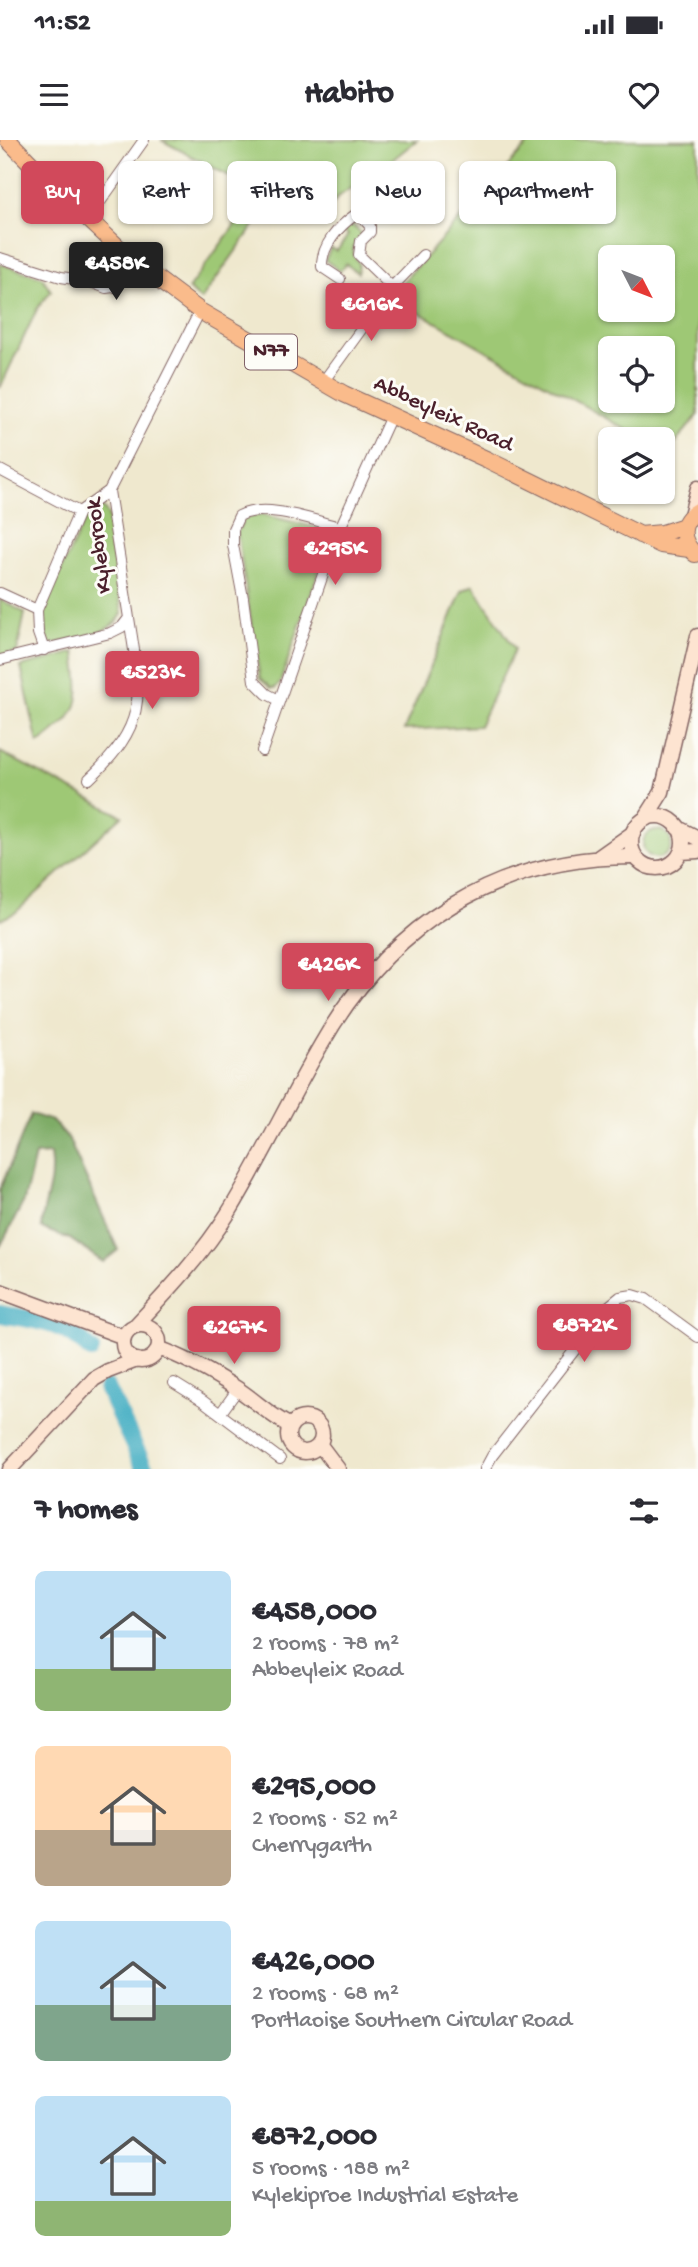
<!DOCTYPE html>
<html lang="en">
<head>
<meta charset="utf-8">
<style>
	body { margin:0; font-family:"Gochi Hand",sans-serif; background:#f7f7f7; color:#2b2b33; height:100vh; display:flex; flex-direction:column; font-size:26px; white-space:nowrap }
	* { box-sizing:border-box; margin:0 }
	p { font-size:23px; color:#7c7c81 }
	.icon { flex:none; width:38px; height:38px; fill:none; stroke:currentColor; stroke-width:2; stroke-linecap:round; stroke-linejoin:round }
	.map { position:relative; height:1329px; overflow:hidden }
	.details { display:flex; flex-direction:column; background:#fff; flex:1 }
	.details>* { flex:none }
	.hud { position:absolute; left:21px; top:21px; width:656px; height:63px; display:flex; gap:14px }
	.needle { width:46px; rotate:132deg }
	.fabs { position:absolute; left:598px; top:105px; display:grid; gap:14px }
	.fabs a { display:grid; place-items:center; width:77px; height:77px; border-radius:10px; background:#fff; box-shadow:0 2px 5px #0004; font-size:35px }
	.price { position:absolute; translate:-50% -60px; padding:0 16px; border-radius:7px; background:#d1495b; color:#fff; font-size:23px; line-height:46px; filter:drop-shadow(0 2px 4px #0008) }
	.price::after { content:''; position:absolute; left:50%; top:42px; width:21px; height:16px; margin-left:-10px; background:inherit; clip-path:polygon(0 0,100% 0,50% 100%) }
	.price.active { background:#222; color:#fff }
	ul { padding:0; list-style:none }
	li { display:flex; align-items:center; gap:21px; height:175px; padding:0 35px }
	li span { display:grid; place-items:center; flex:none; width:196px; height:140px; border-radius:10px; color:#555 }
	li>.icon { margin-inline-start:auto }
	span .icon { width:84px; height:84px; fill:#fffc; stroke-width:1 }
	li b { font-size:30px }
	h2 { display:flex; justify-content:space-between; align-items:center; height:84px; padding:0 35px; font-size:30px }
	.chip { padding:0 24px; border-radius:10px; background:#fff; box-shadow:0 2px 5px #0004; font-size:24px; line-height:63px }
	.chip.active { background:#d1495b; color:#fff }
	.status { display:flex; justify-content:space-between; align-items:center; height:49px; padding:0 35px; background:#fff; direction:ltr }
	.status svg { height:19px; fill:currentColor }
	header { display:flex; justify-content:space-between; align-items:center; height:91px; padding:0 35px; background:#fff; font-size:32px; font-weight:800 }
	.map>svg:first-child { display:block }
	.green { fill:#9ec874; stroke:#747450; stroke-width:2; fill-rule:evenodd }
	.forest { fill:#7eac66; stroke:#646648; stroke-width:2 }
	.lines { fill:none; stroke-linecap:round; stroke-linejoin:round }
	.river { stroke:#42adc2; stroke-width:18 }
	.street-casing { stroke:#846564; stroke-width:12 }
	.secondary-casing { stroke:#846564; stroke-width:17 }
	.primary-casing { stroke:#846564; stroke-width:18 }
	.street { stroke:#fff; stroke-width:10 }
	.secondary { stroke:#fde4d1; stroke-width:14 }
	.primary { stroke:#fabb8b; stroke-width:16 }
	.labels { text-anchor:middle; dominant-baseline:central; stroke-width:6; stroke-linejoin:round; paint-order:stroke }
	.shield { fill:#fdfcf7; stroke:#806168; stroke-width:2 }
	.shield-label { font-size:21px; font-weight:bold; fill:#4a1f2b }
	.street-label { font-size:23px; fill:#4a1f2b; stroke:#fdfcf7 }
</style>
</head>
<body>
<div class="status"><b>11:52</b><svg viewBox="0 0 49 12"><path d="M0 12V9h3v3zM5 12V6h3v6zM10 12V3h3v9zM15 12V0h3v12zM26 1h20v11H26zM47 4h2v5h-2z"/></svg></div>
<header><svg class="icon" aria-label="menu" viewBox="0 0 24 24"><path d="M4 6h16M4 12h16M4 18h16"/></svg>Habito<svg class="icon" aria-label="heart" viewBox="0 0 24 24"><path d="M12 20l-8-8c-3-5 5-10 8-4 3-6 11-1 8 4z"/></svg></header>
<div class="map">
<svg width="698" height="1329" viewBox="0 0 698 1329">
	<rect width="100%" height="100%" fill="#fdfcf7"/>
	<filter id="ink" filterUnits="userSpaceOnUse"><feTurbulence type="fractalNoise" baseFrequency=".0143" numOctaves="2"/><feDisplacementMap in="SourceGraphic" scale="14" xChannelSelector="R" yChannelSelector="G"/><feConvolveMatrix kernelMatrix="1 2 1 2 8 2 1 2 1" color-interpolation-filters="sRGB"/></filter>
	<filter id="wash" filterUnits="userSpaceOnUse"><feTurbulence type="fractalNoise" baseFrequency=".00686" numOctaves="4" result="noise"/><feDisplacementMap in="SourceGraphic" scale="28" xChannelSelector="R" yChannelSelector="G"/><feGaussianBlur stdDeviation="1.57" result="paint"/><feColorMatrix in="noise" values="0 0 0 0 0 0 0 0 0 0 0 0 0 0 0 0 0 1.4 0 .05"/><feComposite in="paint" operator="in"/></filter>
	<g filter="url(#wash)">
		<rect width="100%" height="100%" fill="#efe8ce"/>
		<path class="green" d="M 161,0 L 417,0 L 392,20 L 338,57 L 320,81 L 273,59 L 201,160 L 188,149 L 259,52 Z
			M 529,0 L 698,0 L 698,275 L 667,313 L 663,311 L 663,299 L 643,299 L 390,156 L 530,2 ZM 611,117 L 663,117 L 663,170 L 611,170 ZM 611,208 L 663,208 L 663,261 L 611,261 Z
			M 351,84 L 362,94 L 353,108 L 354,116 L 359,123 L 358,133 L 346,124 L 340,131 L 325,120 L 331,108 L 337,111 L 348,95 L 342,91 Z
			M 0,124 L 42,137 L 51,151 L 37,169 L 0,248 Z
			M 95,368 L 103,368 L 108,374 L 122,474 C 111,496 72,499 50,505 C 43,491 40,478 45,463 L 85,380 Z
			M 260,374 L 318,388 L 324,396 L 327,407 L 280,543 L 275,548 L 271,548 L 260,539 L 237,392 L 245,377 Z
			M 473,445 L 515,509 L 479,586 L 404,590 L 462,451 Z
			M 0,459 L 25,473 L 17,512 L 0,516 Z
			M 75,512 C 82,566 82,571 38,604 L 21,527 Z
			M 0,612 L 122,676 L 15,773 L 0,780 Z
			M643 704a14 14 0 1 1 28 0a14 14 0 1 1-28 0Z"/>
		<path class="forest" d="M 31,974 L 53,981 L 69,1000 L 118,1110 L 103,1122 L 70,1099 L 41,1088 C 44,1059 55,1043 50,1014 L 35,1015 L 24,1061 L 0,1107 L 0,1049 Z"/>
		<g class="lines">
			<path class="river" d="M 0,1174 C 38,1181 63,1181 91,1210
				M 107,1248 L 145,1329"/>
		</g>
	</g>
	<g filter="url(#ink)">
		<g class="lines">
			<g class="street-casing">
				<path id="street" d="M 88,79 L 144,0
					M 0,118 L 61,137 L 88,141 L 106,148 L 113,147 L 120,141 L 133,121
					M 340,139 L 322,127 C 321,106 339,86 355,75 L 363,78 L 370,86 L 370,92 L 361,101 L 359,115 L 392,147
					M 323,242 L 392,147 L 423,115
					M 0,330 L 79,372
					M 0,453 L 37,470
					M 44,510 L 38,493 L 37,470 L 79,372 L 109,351
					M 0,520 L 110,493 L 122,487 L 129,478 L 109,351 L 200,171
					M 279,560 L 267,554 L 254,541 L 243,458 L 233,405 L 233,389 L 239,376 C 266,362 311,380 340,387
					M 262,611 L 336,397 L 391,276
					M 89,639 C 150,582 141,555 129,478
					M 174,1243 L 203,1261 L 280,1319
					M 220,1274 L 238,1249
					M 485,1329 L 492,1316 L 609,1166 L 620,1157 L 633,1155 L 646,1159 L 698,1197"/>
			</g>
			<g class="secondary-casing">
				<path id="secondary" d="M 691,375 L 698,348
					M631 702a26 26 0 1 1 52 0a26 26 0 1 1-52 0Z
					M 645,679 L 662,652 L 698,496
					M 678,688 L 698,698
					M 681,712 L 698,711
					M 599,717 L 633,693
					M 0,1151 L 124,1197
					M123 1203a18 18 0 1 1 36 0a18 18 0 1 1-36 0Z
					M 135,1186 C 169,1150 203,1114 229,1072 C 262,1018 289,960 321,905 C 389,785 496,716 635,717
					M 158,1208 C 186,1218 211,1232 236,1248 C 255,1260 270,1276 291,1286
					M288 1295a17 17 0 1 1 34 0a17 17 0 1 1-34 0Z
					M 320,1305 L 338,1329
					M 10,1329 L 94,1239 L 108,1231 L 137,1220"/>
			</g>
			<g class="primary-casing">
				<path id="primary" d="M 8,0 L 50,43 L 133,121 L 200,171 L 344,254 L 488,320 L 661,405 L 689,409
					M 640,395 L 662,393 L 684,386
					M 695,414 C 679,400 680,381 698,371"/>
			</g>
			<use href="#street" class="street"/>
			<use href="#secondary" class="secondary"/>
			<use href="#primary" class="primary"/>
		</g>
	</g>
	<g class="labels">
		<rect class="shield" x="245" y="194.5" width="52" height="35" rx="5"/>
		<g class="shield-label">
			<text x="271" y="212">N77</text>
		</g>
		<g class="street-label">
			<text transform="translate(443 275) rotate(25)">Abbeyleix Road</text>
			<text transform="translate(100 406) rotate(-97)">Kylebrook</text>
		</g>
	</g>
</svg>
<div class="fabs">
<a><svg class="needle" viewBox="-14 -14 28 28"><path d="M0-13l5 13h-10z" fill="#e53935"/><path d="M0 13l5-13h-10z" fill="#7c7c81"/></svg></a>
<a><svg class="icon" aria-label="locate" viewBox="0 0 24 24"><circle cx="12" cy="12" r="6"/><path d="M12 2v4M12 18v4M2 12h4M18 12h4"/></svg></a>
<a><svg class="icon" aria-label="layers" viewBox="0 0 24 24"><path d="M12 4l9 5-9 5-9-5zM3 14l9 5 9-5"/></svg></a>
</div>
<b class="price active" style="left:116px;top:162px">€458K</b>
<b class="price" style="left:371px;top:203px">€616K</b>
<b class="price" style="left:335px;top:447px">€295K</b>
<b class="price" style="left:152px;top:571px">€523K</b>
<b class="price" style="left:328px;top:863px">€426K</b>
<b class="price" style="left:584px;top:1224px">€872K</b>
<b class="price" style="left:234px;top:1226px">€267K</b>
<div class="hud">
<a class="chip active">Buy</a>
<a class="chip">Rent</a>
<a class="chip">Filters</a>
<a class="chip">New</a>
<a class="chip">Apartment</a>
</div>
</div>
<section class="details">
<h2>7 homes<svg class="icon" aria-label="filters" viewBox="0 0 24 24"><path d="M4 7h16M4 17h16"/><circle cx="9" cy="7" r="2"/><circle cx="15" cy="17" r="2"/></svg></h2>
<ul>
<li><span style="background:linear-gradient(#bfe0f5 70%,#8fb573 0)"><svg class="icon" aria-label="home" viewBox="0 0 24 24"><path d="M3 11l9-7 9 7M6 9v11h12V9"/></svg></span><div><b>€458,000</b><p>2 rooms · 78 m²</p><p>Abbeyleix Road</p></div></li>
<li><span style="background:linear-gradient(#ffd9b3 60%,#b9a48a 0)"><svg class="icon" aria-label="home" viewBox="0 0 24 24"><path d="M3 11l9-7 9 7M6 9v11h12V9"/></svg></span><div><b>€295,000</b><p>2 rooms · 52 m²</p><p>Cherrygarth</p></div></li>
<li><span style="background:linear-gradient(#bfe0f5 60%,#7fa58c 0)"><svg class="icon" aria-label="home" viewBox="0 0 24 24"><path d="M3 11l9-7 9 7M6 9v11h12V9"/></svg></span><div><b>€426,000</b><p>2 rooms · 68 m²</p><p>Portlaoise Southern Circular Road</p></div></li>
<li><span style="background:linear-gradient(#bfe0f5 75%,#8fb573 0)"><svg class="icon" aria-label="home" viewBox="0 0 24 24"><path d="M3 11l9-7 9 7M6 9v11h12V9"/></svg></span><div><b>€872,000</b><p>5 rooms · 188 m²</p><p>Kylekiproe Industrial Estate</p></div></li>
</ul>
</section>
</body>
</html>
